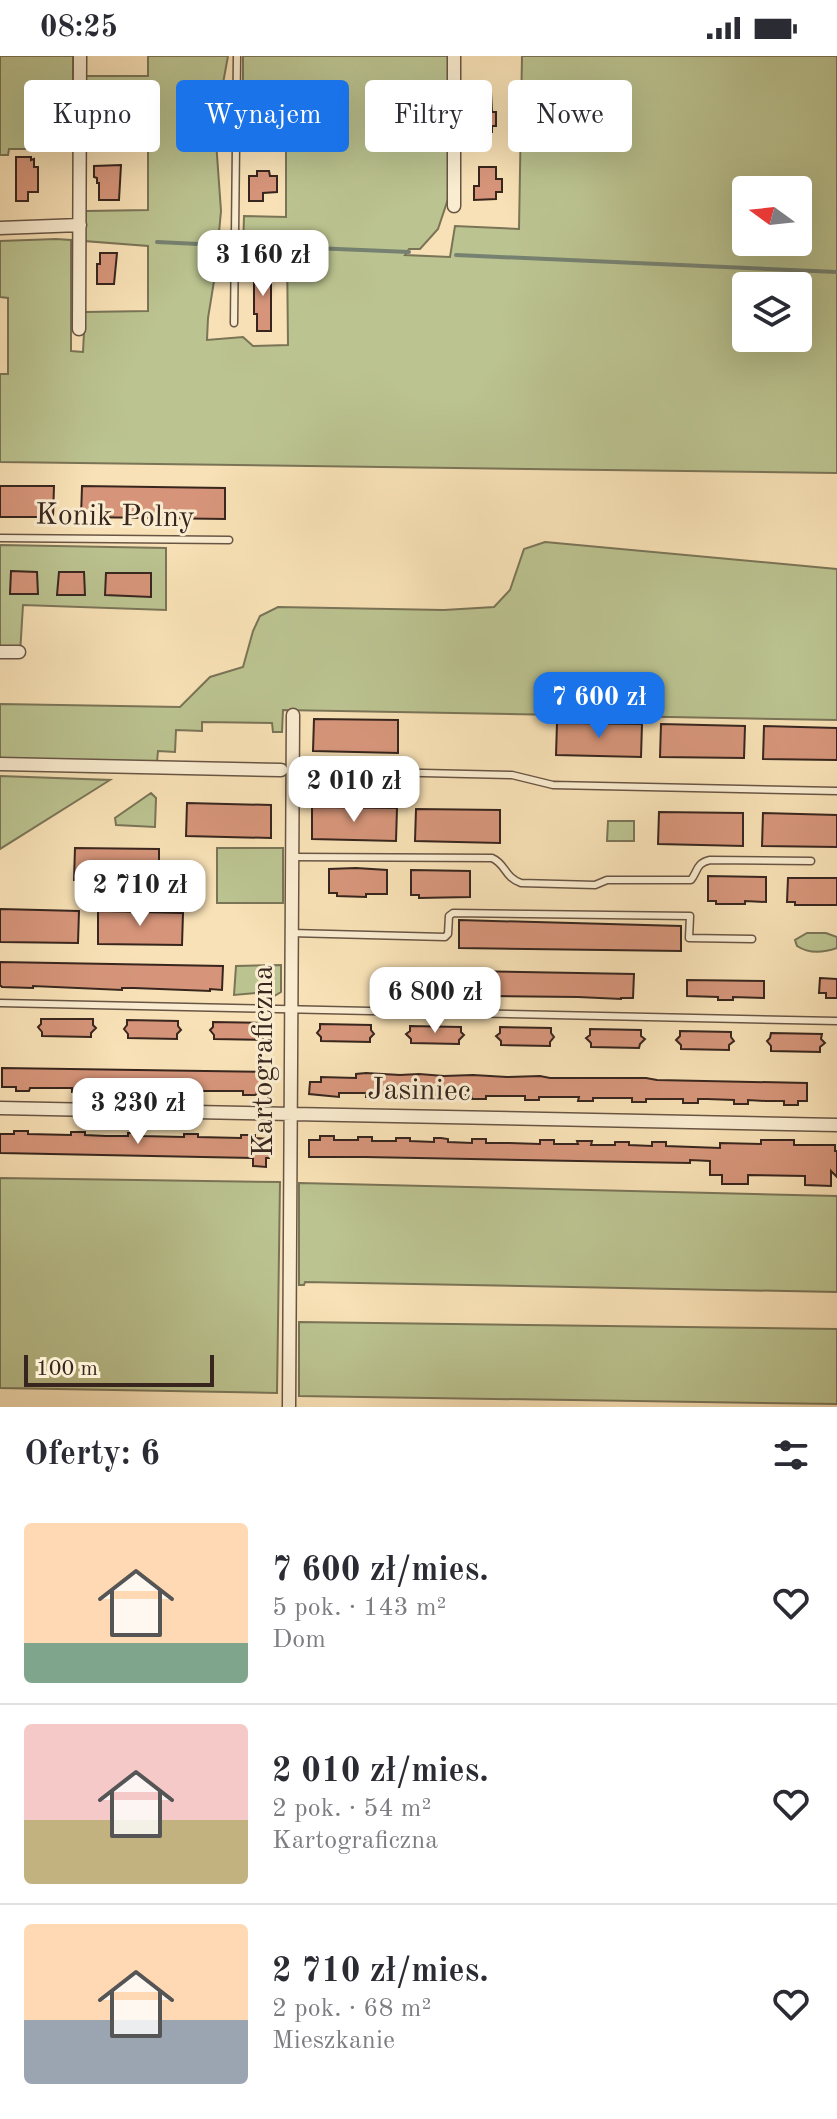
<!DOCTYPE html>
<html lang="pl">
<head>
<meta charset="utf-8">
<style>
	body { margin:0; font-family:"Old Standard TT",serif; background:#f2f2f3; color:#2b2b33; height:100vh; display:flex; flex-direction:column; font-size:30px; white-space:nowrap }
	* { box-sizing:border-box; margin:0 }
	p { font-size:26px; color:#7c7c81 }
	.icon { flex:none; width:44px; height:44px; fill:none; stroke:currentColor; stroke-width:2; stroke-linecap:round; stroke-linejoin:round }
	.map { position:relative; height:1351px; overflow:hidden }
	.sheet { display:flex; flex-direction:column; background:#fff; flex:1 }
	.sheet>* { flex:none }
	.guide { position:absolute; left:24px; top:24px; width:790px; height:72px; display:flex; gap:16px }
	.needle { width:52px; rotate:285deg }
	.tools { position:absolute; left:732px; top:120px; display:grid; gap:16px }
	.tools a { display:grid; place-items:center; width:80px; height:80px; border-radius:8px; background:#fff; box-shadow:0 8px 32px #0002; font-size:40px }
	.scale { position:absolute; left:24px; bottom:20px; width:190px; box-sizing:border-box; padding-left:8px; border:4px solid #38261e; border-top:0; font-size:22px; line-height:28px; white-space:nowrap; color:#38261e; -webkit-text-stroke:6px #faecd0; paint-order:stroke }
	.price { position:absolute; translate:-50% -68px; padding:0 18px; border-radius:16px; background:#fff; color:#222; font-size:26px; line-height:52px; filter:drop-shadow(0 2px 4px #0008) }
	.price::after { content:''; position:absolute; left:50%; top:48px; width:24px; height:18px; margin-left:-12px; background:inherit; clip-path:polygon(0 0,100% 0,50% 100%) }
	.price.current { background:#1a73e8; color:#fff }
	ul { padding:0; list-style:none }
	li { display:flex; align-items:center; gap:24px; height:200px; padding:0 24px }
	li+li { border-top:2px solid #e1e1e2 }
	li span { display:grid; place-items:center; flex:none; width:224px; height:160px; border-radius:8px; color:#555 }
	li>.icon { margin-inline-start:auto }
	span .icon { width:96px; height:96px; fill:#fffc; stroke-width:1 }
	li b { font-size:34px }
	h2 { display:flex; justify-content:space-between; align-items:center; height:96px; padding:0 24px; font-size:34px }
	.pill { padding:0 28px; border-radius:8px; background:#fff; box-shadow:0 8px 32px #0002; font-size:28px; line-height:72px }
	.pill.current { background:#1a73e8; color:#fff }
	.status { display:flex; justify-content:space-between; align-items:center; height:56px; padding:0 40px; background:#fff; direction:ltr }
	.status svg { height:22px; fill:currentColor }
	.map>svg:first-child { display:block }
	.green { fill:#bbc390; stroke:#7a7457; stroke-width:2; fill-rule:evenodd }
	.lines { fill:none; stroke-linecap:round; stroke-linejoin:round }
	.stream { stroke:#768171; stroke-width:4 }
	.building { fill:#d6957a; stroke:#38261e; stroke-width:2 }
	.lane-casing { stroke:#685544; stroke-width:9 }
	.street-casing { stroke:#685544; stroke-width:15 }
	.lane { stroke:#faecd0; stroke-width:6 }
	.street { stroke:#faecd0; stroke-width:12 }
	.labels { text-anchor:middle; dominant-baseline:central; stroke-width:6; stroke-linejoin:round; paint-order:stroke }
	.street-label { font-size:30px; fill:#38261e; stroke:#faecd0 }
</style>
</head>
<body>
<div class="status"><b>08:25</b><svg viewBox="0 0 49 12"><path d="M0 12V9h3v3zM5 12V6h3v6zM10 12V3h3v9zM15 12V0h3v12zM26 1h20v11H26zM47 4h2v5h-2z"/></svg></div>
<div class="map">
<svg width="837" height="1351" viewBox="0 0 837 1351">
	<rect width="100%" height="100%" fill="#f8e1b6"/>
	<filter id="stains"><feTurbulence type="fractalNoise" baseFrequency=".0025" numOctaves="4"/><feColorMatrix values="0 0 0 0 .2 0 0 0 0 .09 0 0 0 0 .02 0 0 0 .5 -.17"/></filter>
	<radialGradient id="worn" r=".72"><stop offset=".6" stop-color="#630" stop-opacity="0"/><stop offset="1" stop-color="#630" stop-opacity=".3"/></radialGradient>
	<path class="green" d="M 0,0 L 73,0 L 73,93 L 9,93 L 8,99 L 0,99 Z
		M 148,0 L 228,0 L 215,71 L 221,155 L 215,219 L 208,262 L 207,284 L 243,281 L 253,290 L 288,289 L 287,195 L 243,192 L 244,160 L 286,161 L 286,64 L 243,63 L 243,0 L 448,0 L 448,143 L 438,173 L 420,193 L 409,193 L 405,199 L 450,201 L 455,170 L 519,173 L 522,0 L 837,0 L 837,417 L 0,406 L 0,318 L 8,318 L 8,242 L 0,241 L 0,185 L 56,183 L 71,184 L 71,295 L 83,296 L 85,256 L 148,255 L 148,190 L 84,185 L 86,155 L 148,154 L 148,87 L 86,87 L 86,20 L 148,20 ZM 746,134 L 798,134 L 798,186 L 746,186 ZM 746,230 L 798,230 L 798,282 L 746,282 Z
		M 545,486 L 837,513 L 837,664 L 283,654 L 282,676 L 273,676 L 272,667 L 202,666 L 202,675 L 176,674 L 175,696 L 158,695 L 157,706 L 0,702 L 0,648 L 180,651 L 210,621 L 243,611 L 253,575 L 260,560 L 278,551 L 444,554 L 494,551 L 510,534 L 524,493 Z
		M 0,489 L 166,492 L 166,554 L 23,549 L 20,598 L 0,598 Z
		M 0,720 L 110,724 L 0,793 Z
		M 151,737 L 156,742 L 155,771 L 116,769 L 115,762 Z
		M 608,765 L 634,765 L 634,785 L 607,785 Z
		M 217,792 L 283,792 L 283,847 L 217,847 Z
		M 807,877 L 826,877 L 837,881 L 837,892 C 823,897 809,898 797,890 L 795,884 Z
		M 281,909 L 281,936 L 271,942 L 256,937 L 234,939 L 236,910 Z
		M 0,1122 L 280,1126 L 277,1337 L 0,1332 Z
		M 299,1127 L 837,1140 L 837,1236 L 305,1226 L 304,1229 L 299,1229 Z
		M 299,1266 L 837,1273 L 837,1348 L 299,1340 Z"/>
	<g class="lines">
		<path class="stream" d="M 157,186 L 219,189
			M 290,191 L 409,196
			M 456,199 L 837,216"/>
	</g>
	<path class="building" d="M 475,36 L 491,36 L 492,56 L 496,56 L 496,70 L 492,70 L 492,76 L 474,77 Z
		M 16,101 L 31,101 L 31,104 L 34,103 L 34,111 L 38,111 L 38,136 L 28,136 L 28,145 L 16,145 Z
		M 121,109 L 119,144 L 99,144 L 99,127 L 97,127 L 97,122 L 94,121 L 94,110 Z
		M 479,111 L 496,111 L 496,123 L 502,123 L 502,136 L 496,136 L 496,143 L 474,144 L 474,130 L 479,130 Z
		M 257,115 L 269,115 L 270,120 L 277,120 L 277,136 L 263,137 L 263,145 L 249,145 L 249,120 L 257,120 Z
		M 100,197 L 117,197 L 114,228 L 97,228 L 97,208 L 100,208 Z
		M 257,208 L 271,208 L 271,275 L 257,275 L 257,258 L 254,258 L 254,225 L 257,225 Z
		M 0,430 L 54,430 L 53,461 L 0,461 Z
		M 82,430 L 225,432 L 225,463 L 81,461 Z
		M 11,515 L 37,516 L 38,538 L 10,538 Z
		M 59,516 L 84,516 L 85,539 L 57,539 Z
		M 106,517 L 151,517 L 151,541 L 105,539 Z
		M 314,663 L 398,664 L 398,697 L 313,695 Z
		M 557,667 L 642,668 L 641,701 L 556,699 Z
		M 661,668 L 745,670 L 744,702 L 660,701 Z
		M 764,670 L 837,672 L 837,704 L 763,703 Z
		M 187,747 L 271,749 L 271,782 L 186,780 Z
		M 312,751 L 397,752 L 396,785 L 312,783 Z
		M 416,753 L 500,754 L 500,787 L 415,785 Z
		M 659,756 L 743,757 L 743,790 L 658,788 Z
		M 763,757 L 837,759 L 837,791 L 762,790 Z
		M 75,792 L 159,793 L 159,826 L 74,824 Z
		M 356,812 L 387,814 L 387,838 L 366,838 L 366,841 L 337,840 L 337,837 L 329,837 L 329,813 Z
		M 411,814 L 470,815 L 470,841 L 419,842 L 419,839 L 411,839 Z
		M 708,820 L 766,821 L 766,846 L 745,845 L 745,848 L 716,848 L 716,845 L 708,845 Z
		M 788,822 L 837,822 L 837,849 L 795,849 L 795,846 L 787,846 Z
		M 0,853 L 79,855 L 78,887 L 0,886 Z
		M 98,855 L 183,857 L 182,889 L 98,888 Z
		M 459,864 L 681,870 L 681,895 L 459,892 Z
		M 0,906 L 223,910 L 222,934 L 210,933 L 210,935 L 134,932 L 122,932 L 122,934 L 33,930 L 33,932 L 2,931 L 0,929 Z
		M 401,914 L 634,918 L 633,942 L 621,942 L 621,943 L 578,941 L 413,939 L 413,937 L 401,937 Z
		M 820,922 L 837,923 L 837,942 L 826,942 L 826,937 L 819,937 Z
		M 687,924 L 764,925 L 764,942 L 733,941 L 733,944 L 718,944 L 718,941 L 687,940 Z
		M 41,963 L 93,963 L 93,969 L 96,972 L 91,977 L 91,981 L 42,980 L 42,976 L 38,971 L 41,968 Z
		M 127,964 L 178,965 L 178,970 L 181,974 L 177,978 L 177,983 L 128,982 L 128,978 L 124,973 L 127,969 Z
		M 213,966 L 264,967 L 264,972 L 268,976 L 263,980 L 263,984 L 214,983 L 214,979 L 210,974 L 213,971 Z
		M 320,968 L 371,969 L 371,974 L 374,978 L 370,982 L 370,986 L 321,985 L 321,981 L 317,977 L 320,973 Z
		M 410,970 L 461,971 L 461,976 L 464,979 L 459,984 L 459,988 L 411,987 L 411,983 L 406,978 L 410,975 Z
		M 500,971 L 551,972 L 551,977 L 554,981 L 550,986 L 550,990 L 501,989 L 501,985 L 496,980 L 500,977 Z
		M 590,973 L 641,974 L 641,980 L 645,983 L 640,988 L 639,992 L 591,991 L 591,987 L 586,982 L 590,979 Z
		M 680,975 L 731,976 L 731,981 L 734,985 L 729,989 L 729,994 L 681,993 L 681,989 L 676,984 L 680,980 Z
		M 771,977 L 822,978 L 821,983 L 825,987 L 820,991 L 820,996 L 771,995 L 771,990 L 767,985 L 770,982 Z
		M 2,1012 L 271,1016 L 270,1036 L 257,1036 L 256,1039 L 243,1039 L 243,1035 L 200,1035 L 200,1038 L 186,1038 L 186,1034 L 143,1034 L 143,1037 L 129,1037 L 129,1033 L 86,1033 L 86,1036 L 72,1036 L 72,1032 L 30,1032 L 29,1035 L 16,1035 L 16,1031 L 2,1031 Z
		M 366,1017 L 400,1019 L 419,1018 L 444,1020 L 473,1019 L 507,1021 L 540,1020 L 550,1022 L 646,1022 L 657,1024 L 807,1027 L 807,1045 L 798,1045 L 798,1049 L 784,1049 L 784,1045 L 766,1045 L 748,1044 L 748,1048 L 734,1048 L 734,1044 L 707,1043 L 698,1043 L 698,1047 L 683,1047 L 683,1043 L 646,1043 L 646,1046 L 632,1046 L 632,1042 L 593,1042 L 593,1045 L 578,1045 L 579,1041 L 539,1041 L 539,1044 L 525,1044 L 525,1040 L 486,1040 L 486,1043 L 472,1043 L 472,1039 L 433,1039 L 433,1042 L 419,1042 L 419,1038 L 380,1038 L 380,1041 L 366,1041 L 366,1037 L 339,1037 L 339,1041 L 309,1038 L 310,1026 L 321,1026 L 321,1021 L 356,1022 L 356,1018 Z
		M 14,1075 L 28,1075 L 28,1078 L 71,1079 L 71,1076 L 85,1076 L 85,1079 L 106,1080 L 128,1080 L 128,1077 L 141,1077 L 142,1080 L 184,1081 L 184,1078 L 198,1078 L 198,1081 L 241,1082 L 241,1079 L 255,1079 L 255,1082 L 269,1083 L 269,1102 L 266,1102 L 266,1111 L 253,1110 L 253,1102 L 0,1097 L 0,1078 L 14,1078 Z
		M 320,1080 L 334,1080 L 334,1084 L 358,1084 L 358,1081 L 372,1081 L 372,1085 L 396,1085 L 396,1082 L 410,1082 L 410,1085 L 434,1086 L 434,1082 L 441,1082 L 448,1083 L 448,1086 L 472,1087 L 472,1083 L 486,1083 L 486,1087 L 509,1087 L 540,1088 L 540,1084 L 554,1084 L 554,1088 L 578,1088 L 577,1085 L 592,1085 L 591,1089 L 615,1089 L 615,1086 L 629,1086 L 629,1089 L 652,1090 L 652,1086 L 666,1086 L 666,1090 L 720,1092 L 720,1087 L 761,1088 L 761,1084 L 794,1084 L 794,1089 L 835,1089 L 835,1095 L 837,1095 L 837,1121 L 831,1115 L 831,1130 L 805,1129 L 805,1120 L 748,1119 L 748,1128 L 722,1128 L 722,1119 L 710,1119 L 710,1105 L 690,1104 L 690,1107 L 365,1101 L 309,1101 L 309,1084 L 320,1084 Z"/>
	<g class="lines">
		<g class="lane-casing">
			<path id="lane" d="M 234,267 L 237,0
				M 0,482 L 229,484
				M 293,714 L 512,719 L 553,729 L 837,735
				M 292,801 L 492,802 C 506,808 504,821 521,827 L 595,829 L 607,824 L 691,824 C 698,815 696,807 710,804 L 811,805
				M 291,877 L 445,881 L 448,878 L 449,860 L 453,857 L 690,860 L 689,882 L 752,883
				M 0,947 L 837,965"/>
		</g>
		<g class="street-casing">
			<path id="street" d="M 454,150 L 454,0
				M 0,172 L 80,169
				M 79,273 L 80,0
				M 0,596 L 19,596
				M 0,708 L 281,714
				M 0,1052 L 837,1069
				M 289,1351 L 293,659"/>
		</g>
		<use href="#lane" class="lane"/>
		<use href="#street" class="street"/>
	</g>
	<g class="labels">
		<g class="street-label">
			<text transform="translate(115 461) rotate(1)">Konik Polny</text>
			<text transform="translate(264 1005) rotate(-90)">Kartograficzna</text>
			<text transform="translate(419 1035) rotate(1)">Jasiniec</text>
		</g>
	</g>
	<rect width="100%" height="100%" filter="url(#stains)"/>
	<rect width="100%" height="100%" fill="url(#worn)"/>
</svg>
<div class="tools">
<a><svg class="needle" viewBox="-14 -14 28 28"><path d="M0-13l5 13h-10z" fill="#e53935"/><path d="M0 13l5-13h-10z" fill="#7c7c81"/></svg></a>
<a><svg class="icon" aria-label="layers" viewBox="0 0 24 24"><path d="M12 4l9 5-9 5-9-5zM3 14l9 5 9-5"/></svg></a>
</div>
<div class="scale">100 m</div>
<b class="price" style="left:263px;top:242px">3 160 zł</b>
<b class="price current" style="left:599px;top:684px">7 600 zł</b>
<b class="price" style="left:354px;top:768px">2 010 zł</b>
<b class="price" style="left:140px;top:872px">2 710 zł</b>
<b class="price" style="left:435px;top:979px">6 800 zł</b>
<b class="price" style="left:138px;top:1090px">3 230 zł</b>
<div class="guide">
<a class="pill">Kupno</a>
<a class="pill current">Wynajem</a>
<a class="pill">Filtry</a>
<a class="pill">Nowe</a>
</div>
</div>
<section class="sheet">
<h2>Oferty: 6<svg class="icon" aria-label="filters" viewBox="0 0 24 24"><path d="M4 7h16M4 17h16"/><circle cx="9" cy="7" r="2"/><circle cx="15" cy="17" r="2"/></svg></h2>
<ul>
<li><span style="background:linear-gradient(#ffd9b3 75%,#7fa58c 0)"><svg class="icon" aria-label="home" viewBox="0 0 24 24"><path d="M3 11l9-7 9 7M6 9v11h12V9"/></svg></span><div><b>7 600 zł/mies.</b><p>5 pok. · 143 m²</p><p>Dom</p></div><svg class="icon" aria-label="heart" viewBox="0 0 24 24"><path d="M12 20l-8-8c-3-5 5-10 8-4 3-6 11-1 8 4z"/></svg></li>
<li><span style="background:linear-gradient(#f6c9c9 60%,#c2b280 0)"><svg class="icon" aria-label="home" viewBox="0 0 24 24"><path d="M3 11l9-7 9 7M6 9v11h12V9"/></svg></span><div><b>2 010 zł/mies.</b><p>2 pok. · 54 m²</p><p>Kartograficzna</p></div><svg class="icon" aria-label="heart" viewBox="0 0 24 24"><path d="M12 20l-8-8c-3-5 5-10 8-4 3-6 11-1 8 4z"/></svg></li>
<li><span style="background:linear-gradient(#ffd9b3 60%,#9aa5b1 0)"><svg class="icon" aria-label="home" viewBox="0 0 24 24"><path d="M3 11l9-7 9 7M6 9v11h12V9"/></svg></span><div><b>2 710 zł/mies.</b><p>2 pok. · 68 m²</p><p>Mieszkanie</p></div><svg class="icon" aria-label="heart" viewBox="0 0 24 24"><path d="M12 20l-8-8c-3-5 5-10 8-4 3-6 11-1 8 4z"/></svg></li>
</ul>
</section>
</body>
</html>
